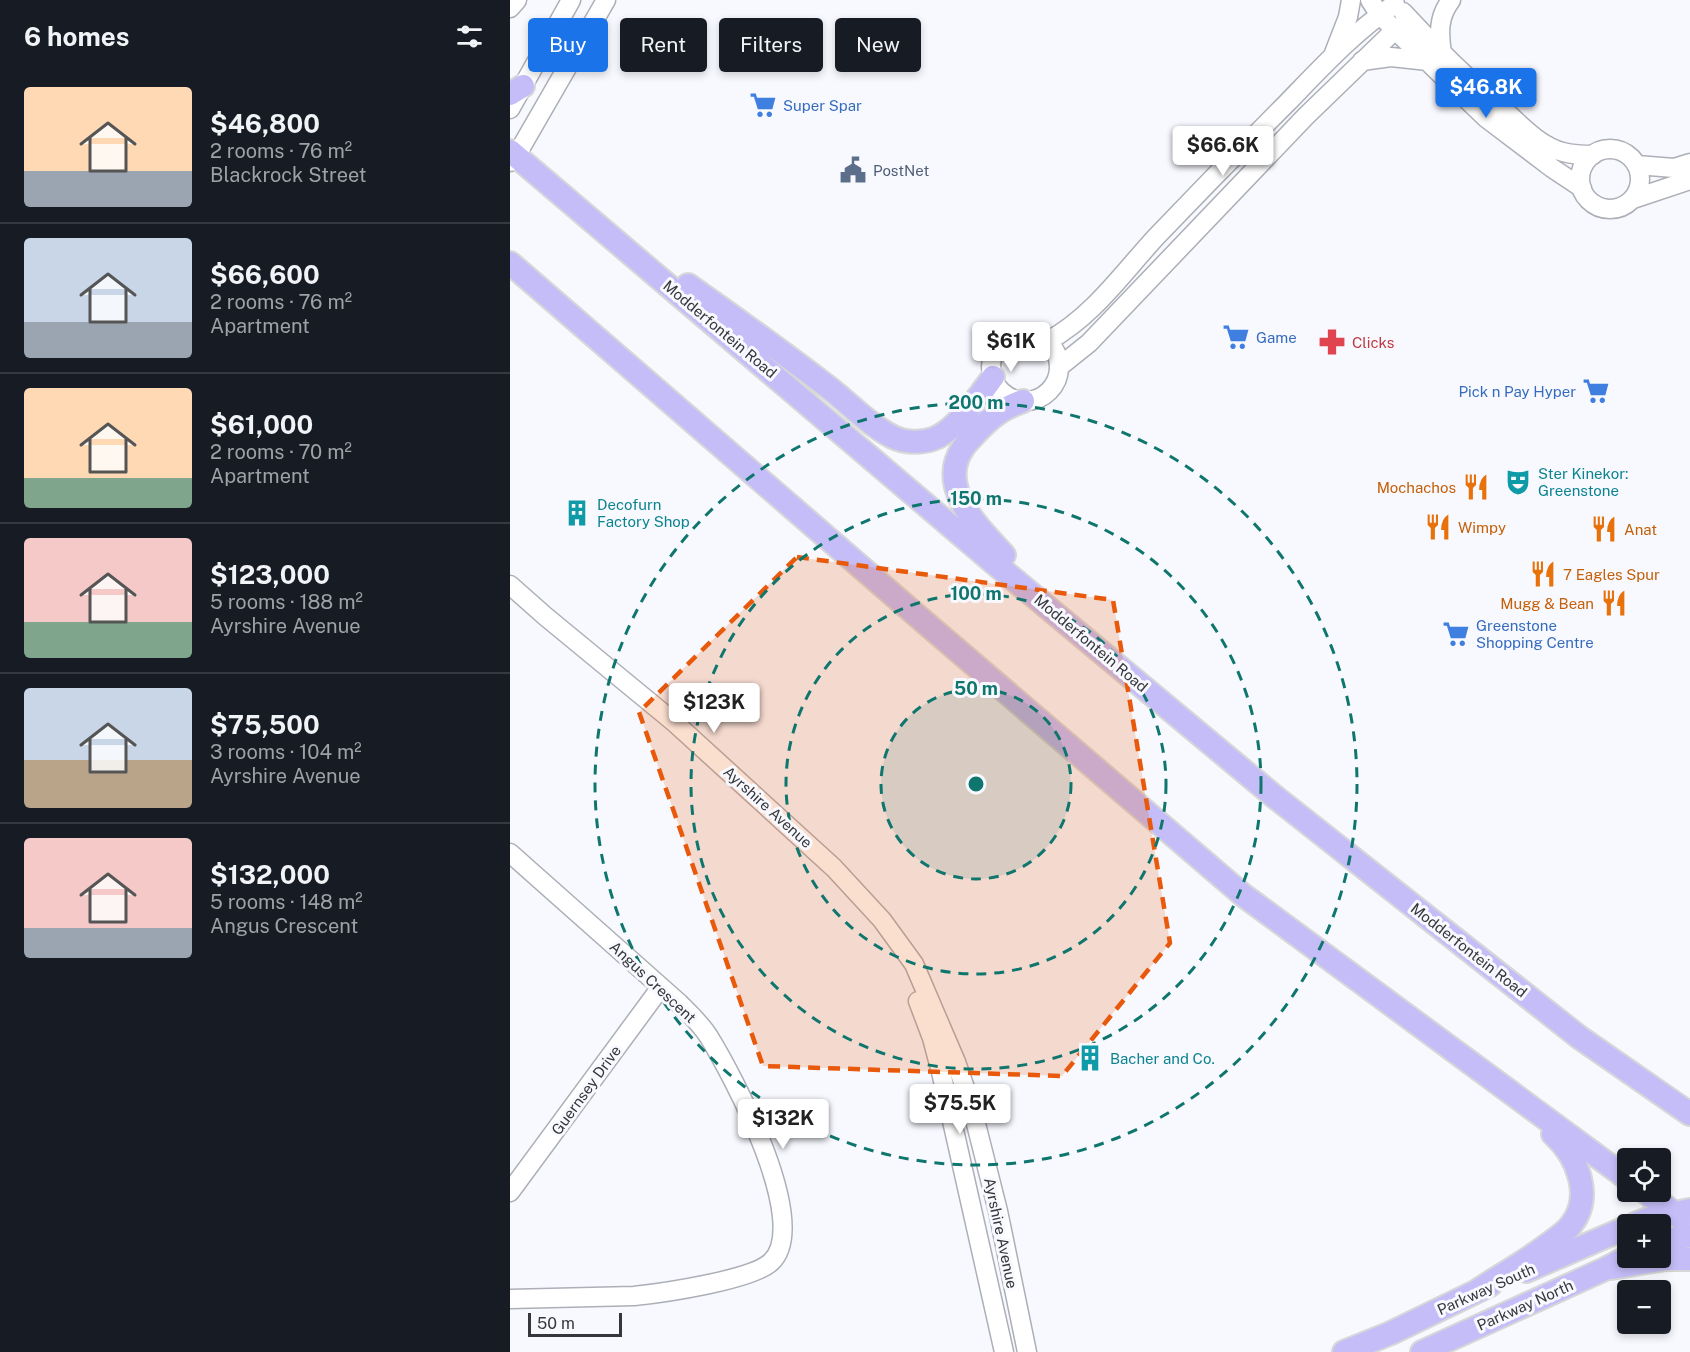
<!DOCTYPE html>
<html lang="en">
<head>
<meta charset="utf-8">
<style>
	body { margin:0; font-family:"Public Sans",sans-serif; background:#242831; color:#f1f3f6; height:100vh; display:flex; flex-direction:column; font-size:22px; white-space:nowrap }
	* { box-sizing:border-box; margin:0 }
	p { font-size:20px; color:#9ea1a6 }
	.icon { flex:none; width:33px; height:33px; fill:none; stroke:currentColor; stroke-width:2; stroke-linecap:round; stroke-linejoin:round }
	.map { position:relative; flex:1; overflow:hidden }
	.details { display:flex; flex-direction:column; background:#171b24; width:510px }
	.details>* { flex:none }
	.guide { position:absolute; left:18px; top:18px; width:570px; height:54px; display:flex; gap:12px }
	.controls { position:absolute; left:1107px; top:1148px; display:grid; gap:12px }
	.controls a { display:grid; place-items:center; width:54px; height:54px; border-radius:6px; background:#171b24; box-shadow:0 3px 9px #0003; font-size:30px }
	.scale { position:absolute; left:18px; bottom:15px; width:94px; box-sizing:border-box; padding-left:6px; border:3px solid #36373b; border-top:0; font-size:16px; line-height:21px; white-space:nowrap; color:#36373b; -webkit-text-stroke:4px #f8f9ff; paint-order:stroke }
	.price { position:absolute; translate:-50% -51px; padding:0 14px; border-radius:6px; background:#fff; color:#222; font-size:20px; line-height:39px; filter:drop-shadow(0 2px 3px #0008) }
	.price::after { content:''; position:absolute; left:50%; top:36px; width:18px; height:14px; margin-left:-9px; background:inherit; clip-path:polygon(0 0,100% 0,50% 100%) }
	.price.active { background:#1a73e8; color:#fff }
	ul { padding:0; list-style:none }
	li { display:flex; align-items:center; gap:18px; height:150px; padding:0 24px }
	li+li { border-top:2px solid #363941 }
	li span { display:grid; place-items:center; flex:none; width:168px; height:120px; border-radius:6px; color:#555 }
	li>.icon { margin-inline-start:auto }
	span .icon { width:72px; height:72px; fill:#fffc; stroke-width:1 }
	li b { font-size:26px }
	h2 { display:flex; justify-content:space-between; align-items:center; height:72px; padding:0 24px; font-size:26px }
	.tag { padding:0 21px; border-radius:6px; background:#171b24; box-shadow:0 3px 9px #0003; font-size:21px; line-height:54px }
	.tag.active { background:#1a73e8; color:#fff }
	main { display:flex; flex:1; min-height:0 }
	.map>svg:first-child { display:block }
	.lines { fill:none; stroke-linecap:round; stroke-linejoin:round }
	.minor-casing { stroke:#adafb7; stroke-width:21 }
	.major-casing { stroke:#d7d7d8; stroke-width:26 }
	.minor { stroke:#fff; stroke-width:18 }
	.major { stroke:#c5bdf8; stroke-width:22 }
	.marked { fill:#e8590c; fill-opacity:0.2; stroke:#e8590c; stroke-width:4.5; stroke-dasharray:12 8; stroke-linejoin:round }
	.ring { fill:none; stroke:#0f766e; stroke-width:3; stroke-dasharray:10 8 }
	.labels { text-anchor:middle; dominant-baseline:central; stroke-width:6; stroke-linejoin:round; paint-order:stroke }
	.shop-label { font-size:15px; fill:#366cbe; stroke:#f8f9ff; text-anchor:start }
	.service-label { font-size:15px; fill:#4e5e75; stroke:#f8f9ff; text-anchor:start }
	.street-label { font-size:15px; fill:#36373b; stroke:#f8f9ff }
	.health-label { font-size:15px; fill:#be3a42; stroke:#f8f9ff; text-anchor:start }
	.culture-label { font-size:15px; fill:#0d838f; stroke:#f8f9ff; text-anchor:start }
	.food-label { font-size:15px; fill:#c56008; stroke:#f8f9ff; text-anchor:start }
	.centre { fill:#0f766e; stroke:#f8f9ff; stroke-width:3 }
	.ring-label { font-size:18px; text-anchor:middle; font-weight:bold; fill:#0f766e; stroke:#f8f9ff; stroke-width:6; stroke-linejoin:round; paint-order:stroke }
</style>
</head>
<body>
<main>
<section class="details">
<h2>6 homes<svg class="icon" aria-label="filters" viewBox="0 0 24 24"><path d="M4 7h16M4 17h16"/><circle cx="9" cy="7" r="2"/><circle cx="15" cy="17" r="2"/></svg></h2>
<ul>
<li><span style="background:linear-gradient(#ffd9b3 70%,#9aa5b1 0)"><svg class="icon" aria-label="home" viewBox="0 0 24 24"><path d="M3 11l9-7 9 7M6 9v11h12V9"/></svg></span><div><b>$46,800</b><p>2 rooms · 76 m²</p><p>Blackrock Street</p></div></li>
<li><span style="background:linear-gradient(#c9d6e8 70%,#9aa5b1 0)"><svg class="icon" aria-label="home" viewBox="0 0 24 24"><path d="M3 11l9-7 9 7M6 9v11h12V9"/></svg></span><div><b>$66,600</b><p>2 rooms · 76 m²</p><p>Apartment</p></div></li>
<li><span style="background:linear-gradient(#ffd9b3 75%,#7fa58c 0)"><svg class="icon" aria-label="home" viewBox="0 0 24 24"><path d="M3 11l9-7 9 7M6 9v11h12V9"/></svg></span><div><b>$61,000</b><p>2 rooms · 70 m²</p><p>Apartment</p></div></li>
<li><span style="background:linear-gradient(#f6c9c9 70%,#7fa58c 0)"><svg class="icon" aria-label="home" viewBox="0 0 24 24"><path d="M3 11l9-7 9 7M6 9v11h12V9"/></svg></span><div><b>$123,000</b><p>5 rooms · 188 m²</p><p>Ayrshire Avenue</p></div></li>
<li><span style="background:linear-gradient(#c9d6e8 60%,#b9a48a 0)"><svg class="icon" aria-label="home" viewBox="0 0 24 24"><path d="M3 11l9-7 9 7M6 9v11h12V9"/></svg></span><div><b>$75,500</b><p>3 rooms · 104 m²</p><p>Ayrshire Avenue</p></div></li>
<li><span style="background:linear-gradient(#f6c9c9 75%,#9aa5b1 0)"><svg class="icon" aria-label="home" viewBox="0 0 24 24"><path d="M3 11l9-7 9 7M6 9v11h12V9"/></svg></span><div><b>$132,000</b><p>5 rooms · 148 m²</p><p>Angus Crescent</p></div></li>
</ul>
</section>
<div class="map">
<svg width="1180" height="1352" viewBox="0 0 1180 1352">
	<rect width="100%" height="100%" fill="#f8f9ff"/>
	<g class="lines">
		<g class="minor-casing">
			<path id="minor" d="M 860,0 L 869,14 L 885,30 L 976,118 L 1042,168 L 1072,188
				M 0,8 L 7,0
				M 893,12 C 925,47 959,80 995,111 C 1009,123 1022,138 1038,146 C 1052,154 1067,155 1083,155
				M 824,53 L 838,17 L 841,0
				M 932,53 C 929,33 928,17 941,0
				M 852,61 L 881,57 L 918,61
				M 0,109 L 61,0
				M1070 179a30 30 0 1 1 60 0a30 30 0 1 1-60 0Z
				M 0,162 L 6,156 L 96,0
				M 1127,165 L 1164,168 L 1180,163
				M 1123,199 L 1180,180
				M481 367a34 34 0 1 1 68 0a34 34 0 1 1-68 0Z
				M 538,341 C 583,316 611,275 646,237 C 689,192 733,147 777,103 C 811,68 845,31 885,4
				M 549,367 L 579,343 L 796,116 L 885,30 L 900,20
				M 0,585 L 35,616 L 165,723 L 324,868 L 372,920 L 404,964 L 446,1062 L 462,1108 L 488,1211 L 517,1352
				M 0,853 L 169,1003 C 180,1014 191,1024 199,1037 C 223,1076 302,1224 261,1262 C 242,1280 153,1293 124,1296 L 0,1299
				M 408,1001 L 422,1038 L 431,1072 L 494,1352
				M 0,1192 L 151,987"/>
		</g>
		<g class="major-casing">
			<path id="major" d="M 0,94 L 13,86
				M 0,151 L 483,562 L 765,797 L 1069,1037 L 1180,1114
				M 0,263 L 412,620 L 733,895 L 1118,1179
				M 178,285 C 225,318 272,352 318,387 C 340,404 359,425 383,437 C 395,443 411,443 423,439 C 446,431 469,396 483,377
				M 494,555 C 469,528 426,487 453,448 C 456,443 461,439 465,434 C 481,417 491,409 513,401
				M 1134,1191 L 1171,1218
				M 1125,1224 L 1138,1219 L 1180,1210
				M 1150,1243 L 1167,1238 L 1180,1236
				M 1101,1268 L 1155,1259 L 1180,1259
				M 1016,1271 L 1118,1227
				M 967,1291 C 991,1275 1017,1261 1040,1243 C 1047,1238 1056,1232 1061,1225 C 1084,1196 1067,1156 1043,1134
				M 834,1352 L 881,1333 L 980,1285
				M 912,1352 L 1095,1269 L 1118,1257"/>
		</g>
		<use href="#minor" class="minor"/>
		<use href="#major" class="major"/>
	</g>
	<path class="marked" d="M 287,557 L 603,600 L 660,943 L 552,1076 L 253,1066 L 129,712 Z"/>
	<circle cx="466" cy="784" r="95" fill="#0f766e" fill-opacity=".12"/>
	<g class="ring">
		<circle cx="466" cy="784" r="95"/>
		<circle cx="466" cy="784" r="190"/>
		<circle cx="466" cy="784" r="285"/>
		<circle cx="466" cy="784" r="381"/>
	</g>
	<defs>
		<g id="supermarket-bare" transform="scale(2.07)"><path d="M-6-5.5h2.5l.6 2H6L4.5 2H-2.5L-4.4-4H-6ZM-1.5 3.2a1.3 1.3 0 1 0 .1 0ZM3 3.2a1.3 1.3 0 1 0 .1 0Z" fill="#3f7fe0" stroke="#f8f9ff" stroke-width="2.5" paint-order="stroke"/></g>
		<g id="civic-bare" transform="scale(2.07)"><path d="M-.6-6.5H3V-4.5H.6V-3L4-1V1h2V6H-6V1h2V-1L-.6-3ZM-1.2 2.5V6h2.4V2.5Z" fill="#5c6f8a" stroke="#f8f9ff" stroke-width="2.5" paint-order="stroke"/></g>
		<g id="pharmacy-bare" transform="scale(2.07)"><path d="M-2-6h4v4h4v4h-4v4h-4v-4h-4v-4h4Z" fill="#e0444e" stroke="#f8f9ff" stroke-width="2.5" paint-order="stroke"/></g>
		<g id="theatre-bare" transform="scale(2.07)"><path d="M-5-5.5Q0-4 5-5.5V0Q5 5 0 6Q-5 5-5 0ZM-3.3-2.5H-1v1.5H-3.3ZM1-2.5H3.3v1.5H1ZM-2.8 1Q0 5.5 2.8 1Z" fill="#0f9aa8" stroke="#f8f9ff" stroke-width="2.5" paint-order="stroke"/></g>
		<g id="restaurant-bare" transform="scale(2.07)"><path d="M-5-6h1v4h1v-4h1v4h1v-4h1v5L-1.5 .5V6h-2V.5L-5-1ZM5-6V6H3V1.5H1.5Q1.5-4 5-6Z" fill="#e8710a" stroke="#f8f9ff" stroke-width="2.5" paint-order="stroke"/></g>
		<g id="building-bare" transform="scale(2.07)"><path d="M-4-6H4V6H1V3H-1V6H-4ZM-2.5-4.3h1.7v1.8h-1.7ZM.8-4.3h1.7v1.8H.8ZM-2.5-1h1.7V.8h-1.7ZM.8-1h1.7V.8H.8Z" fill="#0f9aa8" stroke="#f8f9ff" stroke-width="2.5" paint-order="stroke"/></g>
	</defs>
	<g fill-rule="evenodd">
		<use href="#supermarket-bare" x="253" y="105"/>
		<use href="#civic-bare" x="343" y="170"/>
		<use href="#supermarket-bare" x="726" y="337"/>
		<use href="#pharmacy-bare" x="822" y="342"/>
		<use href="#supermarket-bare" x="1086" y="391"/>
		<use href="#theatre-bare" x="1008" y="482"/>
		<use href="#restaurant-bare" x="966" y="487"/>
		<use href="#building-bare" x="67" y="513"/>
		<use href="#restaurant-bare" x="928" y="527"/>
		<use href="#restaurant-bare" x="1094" y="529"/>
		<use href="#restaurant-bare" x="1033" y="574"/>
		<use href="#restaurant-bare" x="1104" y="603"/>
		<use href="#supermarket-bare" x="946" y="634"/>
		<use href="#building-bare" x="580" y="1058"/>
	</g>
	<g class="labels">
		<g class="shop-label">
			<text x="273" y="105">Super Spar</text>
			<text x="746" y="337">Game</text>
			<text x="1066" y="391" text-anchor="end">Pick n Pay Hyper</text>
			<text x="966" y="625">Greenstone<tspan x="966" dy="17">Shopping Centre</tspan></text>
		</g>
		<g class="service-label">
			<text x="363" y="170">PostNet</text>
		</g>
		<g class="street-label">
			<text transform="translate(210 329) rotate(40)">Modderfontein Road</text>
			<text transform="translate(581 643) rotate(40)">Modderfontein Road</text>
			<text transform="translate(258 807) rotate(42)">Ayrshire Avenue</text>
			<text transform="translate(959 950) rotate(38)">Modderfontein Road</text>
			<text transform="translate(143 982) rotate(43)">Angus Crescent</text>
			<text transform="translate(76 1090) rotate(-54)">Guernsey Drive</text>
			<text transform="translate(491 1233) rotate(78)">Ayrshire Avenue</text>
			<text transform="translate(976 1289) rotate(-24)">Parkway South</text>
			<text transform="translate(1015 1305) rotate(-24)">Parkway North</text>
		</g>
		<g class="health-label">
			<text x="842" y="342">Clicks</text>
		</g>
		<g class="culture-label">
			<text x="1028" y="473">Ster Kinekor:<tspan x="1028" dy="17">Greenstone</tspan></text>
			<text x="87" y="504">Decofurn<tspan x="87" dy="17">Factory Shop</tspan></text>
			<text x="600" y="1058">Bacher and Co.</text>
		</g>
		<g class="food-label">
			<text x="946" y="487" text-anchor="end">Mochachos</text>
			<text x="948" y="527">Wimpy</text>
			<text x="1114" y="529">Anat</text>
			<text x="1053" y="574">7 Eagles Spur</text>
			<text x="1084" y="603" text-anchor="end">Mugg &amp; Bean</text>
		</g>
	</g>
	<circle cx="466" cy="784" r="9" class="centre"/>
	<g class="ring-label">
		<text x="466" y="409">200 m</text>
		<text x="466" y="505">150 m</text>
		<text x="466" y="600">100 m</text>
		<text x="466" y="695">50 m</text>
	</g>
</svg>
<div class="controls">
<a><svg class="icon" aria-label="locate" viewBox="0 0 24 24"><circle cx="12" cy="12" r="6"/><path d="M12 2v4M12 18v4M2 12h4M18 12h4"/></svg></a>
<a>+</a>
<a>−</a>
</div>
<div class="scale">50 m</div>
<b class="price active" style="left:976px;top:119px">$46.8K</b>
<b class="price" style="left:713px;top:177px">$66.6K</b>
<b class="price" style="left:501px;top:373px">$61K</b>
<b class="price" style="left:204px;top:734px">$123K</b>
<b class="price" style="left:450px;top:1135px">$75.5K</b>
<b class="price" style="left:273px;top:1150px">$132K</b>
<div class="guide">
<a class="tag active">Buy</a>
<a class="tag">Rent</a>
<a class="tag">Filters</a>
<a class="tag">New</a>
</div>
</div>
</main>
</body>
</html>
